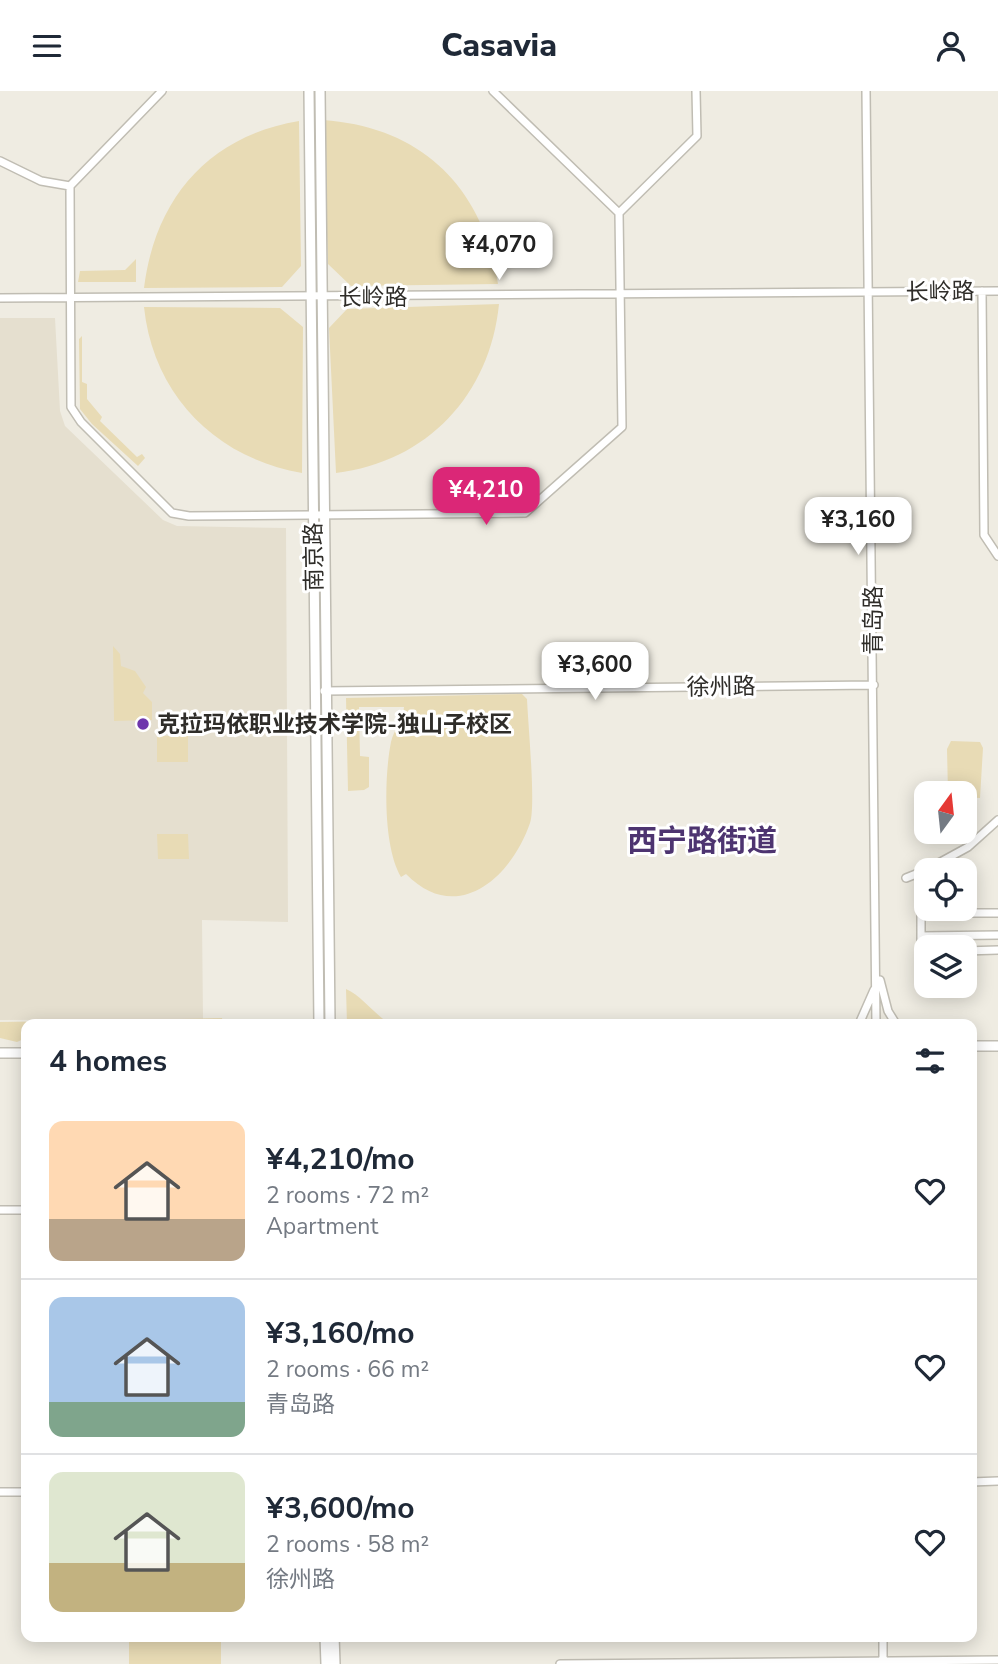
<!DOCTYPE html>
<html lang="en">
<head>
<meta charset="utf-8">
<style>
	body { margin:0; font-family:"Nunito Sans","Noto Sans SC",sans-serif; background:#f6f6f7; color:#1f2937; height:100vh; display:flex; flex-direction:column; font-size:26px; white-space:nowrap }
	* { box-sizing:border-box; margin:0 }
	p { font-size:23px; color:#747a83 }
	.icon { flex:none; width:38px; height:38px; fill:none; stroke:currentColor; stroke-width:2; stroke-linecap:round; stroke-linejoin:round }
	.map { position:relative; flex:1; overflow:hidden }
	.sheet { position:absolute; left:21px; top:928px; width:956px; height:623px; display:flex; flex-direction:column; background:#fff; border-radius:14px; box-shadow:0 4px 18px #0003 }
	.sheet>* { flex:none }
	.needle { width:46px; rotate:15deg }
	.controls { position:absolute; left:914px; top:690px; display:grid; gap:14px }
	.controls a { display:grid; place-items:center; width:63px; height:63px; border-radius:14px; background:#fff; box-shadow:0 4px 18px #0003; font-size:35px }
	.price { position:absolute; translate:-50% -60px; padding:0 16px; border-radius:14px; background:#fff; color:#222; font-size:23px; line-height:46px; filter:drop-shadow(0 2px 4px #0008) }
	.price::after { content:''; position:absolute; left:50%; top:42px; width:21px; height:16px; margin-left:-10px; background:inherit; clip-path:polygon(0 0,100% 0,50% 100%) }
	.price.active { background:#db2777; color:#fff }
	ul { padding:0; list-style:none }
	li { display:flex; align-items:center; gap:21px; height:175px; padding:0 28px }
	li+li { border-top:2px solid #e0e1e3 }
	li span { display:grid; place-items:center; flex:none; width:196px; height:140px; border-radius:14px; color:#555 }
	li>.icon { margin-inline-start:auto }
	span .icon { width:84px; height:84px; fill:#fffc; stroke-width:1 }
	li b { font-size:30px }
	h2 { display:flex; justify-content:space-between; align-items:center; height:84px; padding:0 28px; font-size:30px }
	header { display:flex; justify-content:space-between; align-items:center; height:91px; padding:0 28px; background:#fff; font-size:32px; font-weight:800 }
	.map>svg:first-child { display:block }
	.built { fill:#e5dfcf }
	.green { fill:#e8dbb5 }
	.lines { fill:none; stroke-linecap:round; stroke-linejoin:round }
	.minor-casing { stroke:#c0bdb3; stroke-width:10 }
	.major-casing { stroke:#c0bdb3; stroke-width:12 }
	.minor { stroke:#fff; stroke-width:7 }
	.major { stroke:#fff; stroke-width:9 }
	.poi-dot { fill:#6e36ac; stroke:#fff; stroke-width:2.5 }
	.labels { text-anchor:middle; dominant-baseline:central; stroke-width:6; stroke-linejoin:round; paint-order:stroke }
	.street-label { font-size:23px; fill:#2f2d29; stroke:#fff }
	.poi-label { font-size:23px; font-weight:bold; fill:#2f2d29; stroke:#fff; text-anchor:start }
	.district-label { font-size:30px; font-weight:bold; fill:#4d3470; stroke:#fff }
</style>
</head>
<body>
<header><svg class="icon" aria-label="menu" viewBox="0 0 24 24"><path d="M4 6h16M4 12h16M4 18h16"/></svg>Casavia<svg class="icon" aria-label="person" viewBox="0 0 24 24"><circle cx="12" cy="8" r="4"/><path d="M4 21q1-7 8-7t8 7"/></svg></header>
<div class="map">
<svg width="998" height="1573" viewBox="0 0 998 1573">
	<rect width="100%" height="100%" fill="#efece2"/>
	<path class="built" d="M 0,227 L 55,227 L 60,320 L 65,335 L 163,429 L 177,435 L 286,437 L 288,831 L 202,829 L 203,928 L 0,929 Z"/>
	<path class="green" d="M 323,29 C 422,36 483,96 498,193 L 351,195 L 328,173 Z
		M 299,30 L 301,175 L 282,196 L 144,197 C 155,108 208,45 299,30 Z
		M 136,168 L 136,191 L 78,191 L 80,180 L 125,179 Z
		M 499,213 C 490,304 427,371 336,382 L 329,237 L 347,218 Z
		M 144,216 L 280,217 L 303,236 L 302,382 C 215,367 153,303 144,216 Z
		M 82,245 L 82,291 L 87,293 L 87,308 L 102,326 L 100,330 L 137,366 L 142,363 L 145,367 L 138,375 L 92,333 L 80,318 L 79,248 Z
		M 113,555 L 120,563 L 121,575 L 135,580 L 146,596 L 143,602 L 152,611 L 152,629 L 114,630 Z
		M 522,603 L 527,608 C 528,631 536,715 530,732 C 511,787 457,835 406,783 L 401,786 C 383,756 384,686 391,651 C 394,638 403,629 404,616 L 359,616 L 360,665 L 369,666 L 369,696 L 364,699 L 348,700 L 346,607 Z
		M 157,645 L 188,645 L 188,671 L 157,671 Z
		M 951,650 L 980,651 L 983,657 L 980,707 L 964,706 L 964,702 L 948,702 L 947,658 Z
		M 157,743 L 188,743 L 189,768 L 158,768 Z
		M 346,898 C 362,905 374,923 390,933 L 347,933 Z
		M 222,927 L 223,933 L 91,933 L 95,930 Z
		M 66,930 L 71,933 L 26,933 L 26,947 L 17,951 L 0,947 L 0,931 Z
		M 129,1545 L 221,1545 L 221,1573 L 129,1573 Z"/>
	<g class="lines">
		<g class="minor-casing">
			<path id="minor" d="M 162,0 L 70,95 L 71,316 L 81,331 L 172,422 L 189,425 L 525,422 L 622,336 L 619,122 L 493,0
				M 866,0 L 876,933
				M 0,70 L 41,90 L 70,95
				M 619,122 L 697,45 L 696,0
				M 982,200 L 984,444 L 998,465
				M 0,207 L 998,200
				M 324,600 L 874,594
				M 926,779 L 968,756 L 998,729
				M 906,787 L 926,779
				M 921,845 L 921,822 L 998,822
				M 926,860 L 921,861 L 921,845 L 998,844
				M 964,860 L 998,859
				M 880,889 L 888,920 L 896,933
				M 859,933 L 874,899
				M 0,1119 L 26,1119
				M 971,1391 L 998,1390
				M 0,1401 L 26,1401
				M 883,1545 L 883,1569
				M 560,1573 L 998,1569"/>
		</g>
		<g class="major-casing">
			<path id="major" d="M 309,0 L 319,933
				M 320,0 L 330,933
				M 971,955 L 998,955
				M 0,962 L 26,962
				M 325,1545 L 326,1573
				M 334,1545 L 335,1573"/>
		</g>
		<use href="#minor" class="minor"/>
		<use href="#major" class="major"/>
	</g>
	<circle class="poi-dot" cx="143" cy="633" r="7"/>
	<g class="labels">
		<g class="street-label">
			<text transform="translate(940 201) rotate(-1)">长岭路</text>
			<text x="373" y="206">长岭路</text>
			<text transform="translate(314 466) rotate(-91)">南京路</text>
			<text transform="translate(873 529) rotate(-90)">青岛路</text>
			<text transform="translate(721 596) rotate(-1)">徐州路</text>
		</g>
		<g class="poi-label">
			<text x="157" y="633">克拉玛依职业技术学院-独山子校区</text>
		</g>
		<g class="district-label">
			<text x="702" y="750">西宁路街道</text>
		</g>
	</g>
</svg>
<div class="controls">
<a><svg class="needle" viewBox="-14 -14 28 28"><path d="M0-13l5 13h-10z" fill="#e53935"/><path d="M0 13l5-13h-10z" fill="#747a83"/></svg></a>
<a><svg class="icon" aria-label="locate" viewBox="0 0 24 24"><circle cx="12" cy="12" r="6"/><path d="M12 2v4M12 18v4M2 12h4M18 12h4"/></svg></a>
<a><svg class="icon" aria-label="layers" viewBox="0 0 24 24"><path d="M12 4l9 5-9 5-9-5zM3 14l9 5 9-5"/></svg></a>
</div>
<b class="price" style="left:499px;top:191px">¥4,070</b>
<b class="price active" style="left:486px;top:436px">¥4,210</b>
<b class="price" style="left:858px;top:466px">¥3,160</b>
<b class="price" style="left:595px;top:611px">¥3,600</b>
<section class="sheet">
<h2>4 homes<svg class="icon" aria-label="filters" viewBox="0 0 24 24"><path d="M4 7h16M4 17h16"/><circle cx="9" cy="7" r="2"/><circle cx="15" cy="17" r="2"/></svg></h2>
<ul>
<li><span style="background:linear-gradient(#ffd9b3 70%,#b9a48a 0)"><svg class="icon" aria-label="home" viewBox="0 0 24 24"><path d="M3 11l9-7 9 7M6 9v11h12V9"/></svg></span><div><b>¥4,210/mo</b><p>2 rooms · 72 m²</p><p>Apartment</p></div><svg class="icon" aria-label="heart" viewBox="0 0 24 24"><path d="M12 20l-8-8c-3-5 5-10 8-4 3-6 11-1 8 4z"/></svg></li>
<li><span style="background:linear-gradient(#a9c7e8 75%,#7fa58c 0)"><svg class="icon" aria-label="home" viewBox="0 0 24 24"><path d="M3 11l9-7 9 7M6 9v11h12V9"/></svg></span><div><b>¥3,160/mo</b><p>2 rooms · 66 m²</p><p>青岛路</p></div><svg class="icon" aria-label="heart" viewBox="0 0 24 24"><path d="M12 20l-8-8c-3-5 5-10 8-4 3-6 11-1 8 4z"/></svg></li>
<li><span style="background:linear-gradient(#dfe7d0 65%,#c2b280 0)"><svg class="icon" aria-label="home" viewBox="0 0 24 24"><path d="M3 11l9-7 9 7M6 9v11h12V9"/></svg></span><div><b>¥3,600/mo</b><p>2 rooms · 58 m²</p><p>徐州路</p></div><svg class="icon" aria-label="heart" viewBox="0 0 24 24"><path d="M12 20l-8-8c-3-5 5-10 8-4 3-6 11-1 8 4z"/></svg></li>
</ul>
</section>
</div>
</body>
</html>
